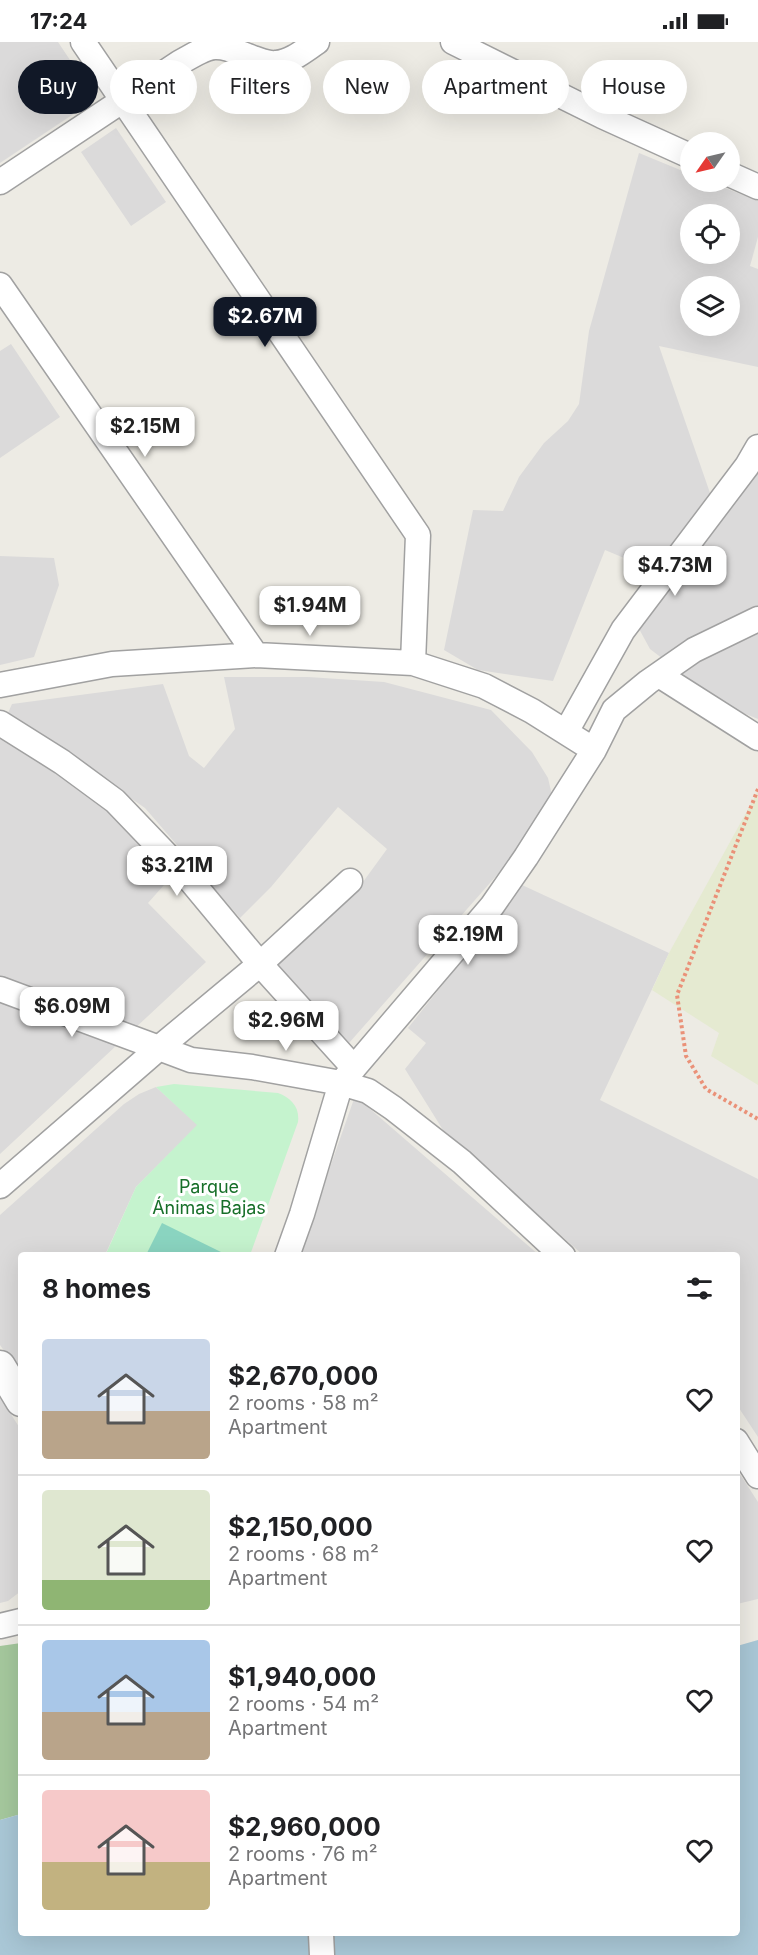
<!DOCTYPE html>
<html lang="en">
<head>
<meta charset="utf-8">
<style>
	body { margin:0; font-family:Inter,sans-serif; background:#f6f6f6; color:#202124; height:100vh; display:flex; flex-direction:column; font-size:22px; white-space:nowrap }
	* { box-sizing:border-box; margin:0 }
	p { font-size:20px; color:#757577 }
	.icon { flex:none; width:33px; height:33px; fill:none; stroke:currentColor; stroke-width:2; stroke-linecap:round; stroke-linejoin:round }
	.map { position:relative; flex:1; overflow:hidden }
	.sheet { position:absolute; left:18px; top:1210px; width:722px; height:684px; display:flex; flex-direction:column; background:#fff; border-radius:6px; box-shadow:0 6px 24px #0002 }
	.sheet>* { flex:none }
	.banner { position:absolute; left:18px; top:18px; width:723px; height:54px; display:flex; gap:12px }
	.needle { width:39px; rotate:236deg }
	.fabs { position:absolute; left:680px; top:90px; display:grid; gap:12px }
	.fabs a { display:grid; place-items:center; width:60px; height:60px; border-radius:50%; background:#fff; box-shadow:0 6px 24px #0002; font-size:30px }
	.price { position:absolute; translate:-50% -51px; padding:0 14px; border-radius:12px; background:#fff; color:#222; font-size:20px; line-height:39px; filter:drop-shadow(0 2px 3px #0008) }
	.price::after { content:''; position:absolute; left:50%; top:36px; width:18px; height:14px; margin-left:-9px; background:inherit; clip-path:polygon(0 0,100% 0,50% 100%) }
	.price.active { background:#111827; color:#fff }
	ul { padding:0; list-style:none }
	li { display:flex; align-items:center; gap:18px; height:150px; padding:0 24px }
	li+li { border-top:2px solid #e0e0e0 }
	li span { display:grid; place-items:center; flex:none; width:168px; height:120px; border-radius:6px; color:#555 }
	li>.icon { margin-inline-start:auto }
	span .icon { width:72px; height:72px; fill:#fffc; stroke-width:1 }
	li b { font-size:26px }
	h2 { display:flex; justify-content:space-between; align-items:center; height:72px; padding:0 24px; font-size:26px }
	.tag { padding:0 21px; border-radius:27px; background:#fff; box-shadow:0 6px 24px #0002; font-size:21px; line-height:54px }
	.tag.active { background:#111827; color:#fff }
	.status { display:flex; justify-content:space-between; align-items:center; height:42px; padding:0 30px; background:#fff; direction:ltr }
	.status svg { height:16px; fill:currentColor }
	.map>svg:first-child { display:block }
	.residential { fill:#dbdada; fill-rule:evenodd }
	.farmland { fill:#e5ead1 }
	.forest { fill:#a5c89d }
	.park { fill:#c5f3ce }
	.pitch { fill:#8ad4c0 }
	.water { fill:#a9c7d6 }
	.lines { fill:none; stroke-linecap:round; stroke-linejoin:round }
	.minor-casing { stroke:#a1a1a1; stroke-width:27 }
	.tertiary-casing { stroke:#a1a1a1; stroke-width:33 }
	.path { stroke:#ea9178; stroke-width:4; stroke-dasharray:3 3; stroke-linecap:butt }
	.minor { stroke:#fff; stroke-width:24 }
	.tertiary { stroke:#fff; stroke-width:30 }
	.labels { text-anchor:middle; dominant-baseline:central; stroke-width:6; stroke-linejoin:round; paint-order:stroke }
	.park-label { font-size:18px; fill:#176f29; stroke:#fff }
</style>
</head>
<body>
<div class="status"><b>17:24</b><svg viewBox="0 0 49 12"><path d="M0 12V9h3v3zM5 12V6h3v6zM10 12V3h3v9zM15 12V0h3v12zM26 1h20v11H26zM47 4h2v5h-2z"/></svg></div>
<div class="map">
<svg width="758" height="1913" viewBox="0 0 758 1913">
	<rect width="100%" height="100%" fill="#edebe4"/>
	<path class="residential" d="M 0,0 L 58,0 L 96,57 L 0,121 Z
		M 116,86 L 166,160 L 131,184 L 81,110 Z
		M 639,111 L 690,132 L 690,140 L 710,140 L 758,159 L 758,195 L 750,224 L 758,227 L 758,325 L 659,304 L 710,451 L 653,528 L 605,508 L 553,639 L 478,628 L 444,608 L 473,468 L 503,469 L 519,435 L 544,401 L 568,379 L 579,362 L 589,289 ZM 690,172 L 729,172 L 729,212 L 690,212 ZM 690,244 L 729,244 L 729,284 L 690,284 Z
		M 11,302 L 60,375 L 0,416 L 0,309 Z
		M 758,420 L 758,677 L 736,668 L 696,642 L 650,607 L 638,585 Z
		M 0,514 L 54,516 L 59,543 L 34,615 L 0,623 Z
		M 224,635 L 308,635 L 384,640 L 491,668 L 532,710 L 548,736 L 551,749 L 550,764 L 535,790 L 349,1001 L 277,924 L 355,851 L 387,807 L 338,765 L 271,845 L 240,876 L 145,766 L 8,671 L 12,662 L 163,642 L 189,714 L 204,726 L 235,687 Z
		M 0,690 L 106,765 L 172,834 L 148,861 L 206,920 L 0,1112 Z
		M 522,843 L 669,911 L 600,1058 L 758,1137 L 758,1395 L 737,1363 L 736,1214 L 583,1213 L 443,1088 L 405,1027 L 426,1001 L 408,986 Z
		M 156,1045 L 198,1083 L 136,1145 L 105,1213 L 21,1214 L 21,1333 L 0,1303 L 0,1173 L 124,1062 L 139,1052 Z
		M 355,1054 L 539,1213 L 299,1214 Z
		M 0,1355 L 21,1388 L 21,1549 L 8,1559 L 0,1561 Z
		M 736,1426 L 758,1460 L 758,1557 L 737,1562 Z"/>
	<path class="farmland" d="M 758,749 L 758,1043 L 711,1014 L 719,991 L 652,948 L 669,911 Z"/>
	<path class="forest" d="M 21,1601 L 21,1772 L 0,1778 L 0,1604 Z"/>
	<path class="park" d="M 174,1042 L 278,1051 C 291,1056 300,1065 298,1080 L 250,1213 L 105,1214 L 136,1145 L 197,1083 L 156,1045 Z"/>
	<path class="pitch" d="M 162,1181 L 223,1211 L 222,1213 L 146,1213 Z"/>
	<path class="water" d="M 758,1598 L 758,1913 L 0,1913 L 0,1778 L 21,1772 L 21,1892 L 736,1892 L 737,1604 Z"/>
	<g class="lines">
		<g class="minor-casing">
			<path id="minor" d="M 83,0 L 418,493 L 413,621
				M 453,0 L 602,74 L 690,114
				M 729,132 L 758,145
				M 0,140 L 179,21 C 216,0 214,1 253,16 C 260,18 268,22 276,21 C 291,20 305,8 317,0
				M 0,243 L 256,613
				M 659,633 L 758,696
				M 0,643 L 112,622 L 256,613 L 413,621 L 484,644 L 532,669 L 594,708
				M 0,681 L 62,720 L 115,759 L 186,833 L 260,922 L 354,1026
				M 566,690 L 623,588 L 747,424 L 758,405
				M 0,947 L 159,1006 L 260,922 L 350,839
				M 0,1144 L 159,1006 L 191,1018 L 252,1025 L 341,1041 L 368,1049 L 393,1066 L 462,1120 L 563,1214
				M 287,1214 L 302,1172 L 341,1041 L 492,864 L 526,815 L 594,708 L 614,668 L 648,640 L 694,608 L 758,577
				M 736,1399 L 758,1434
				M 0,1584 L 21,1579
				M 321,1892 L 322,1913"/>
		</g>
		<g class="tertiary-casing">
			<path id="tertiary" d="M 0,1324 L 21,1359"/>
		</g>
		<path class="path" d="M 758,747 L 677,953 L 686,1014 L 706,1047 L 758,1077"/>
		<use href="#minor" class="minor"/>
		<use href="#tertiary" class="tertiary"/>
	</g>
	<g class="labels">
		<g class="park-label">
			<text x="209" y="1144">Parque<tspan x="209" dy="21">Ánimas Bajas</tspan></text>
		</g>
	</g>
</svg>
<div class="fabs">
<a><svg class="needle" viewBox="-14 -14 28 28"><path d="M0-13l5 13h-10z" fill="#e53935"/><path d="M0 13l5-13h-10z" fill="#757577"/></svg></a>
<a><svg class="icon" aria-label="locate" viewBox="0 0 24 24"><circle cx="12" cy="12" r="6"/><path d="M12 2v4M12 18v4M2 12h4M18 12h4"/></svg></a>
<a><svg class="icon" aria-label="layers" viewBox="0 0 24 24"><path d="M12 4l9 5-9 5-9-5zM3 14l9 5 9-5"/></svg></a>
</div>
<b class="price active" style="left:265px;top:306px">$2.67M</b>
<b class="price" style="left:145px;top:416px">$2.15M</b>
<b class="price" style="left:675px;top:555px">$4.73M</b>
<b class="price" style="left:310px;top:595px">$1.94M</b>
<b class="price" style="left:177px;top:855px">$3.21M</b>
<b class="price" style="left:468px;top:924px">$2.19M</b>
<b class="price" style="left:72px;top:996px">$6.09M</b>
<b class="price" style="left:286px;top:1010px">$2.96M</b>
<div class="banner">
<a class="tag active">Buy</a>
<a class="tag">Rent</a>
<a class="tag">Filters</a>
<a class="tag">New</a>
<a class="tag">Apartment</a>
<a class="tag">House</a>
</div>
<section class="sheet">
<h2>8 homes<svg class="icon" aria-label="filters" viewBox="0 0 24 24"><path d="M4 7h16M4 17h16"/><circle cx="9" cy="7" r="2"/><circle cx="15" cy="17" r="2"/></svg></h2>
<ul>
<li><span style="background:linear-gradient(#c9d6e8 60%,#b9a48a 0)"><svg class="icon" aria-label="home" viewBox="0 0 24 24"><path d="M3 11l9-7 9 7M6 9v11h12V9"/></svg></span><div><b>$2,670,000</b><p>2 rooms · 58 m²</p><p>Apartment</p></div><svg class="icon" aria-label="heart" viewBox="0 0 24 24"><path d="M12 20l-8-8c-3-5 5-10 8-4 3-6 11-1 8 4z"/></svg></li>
<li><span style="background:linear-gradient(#dfe7d0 75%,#8fb573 0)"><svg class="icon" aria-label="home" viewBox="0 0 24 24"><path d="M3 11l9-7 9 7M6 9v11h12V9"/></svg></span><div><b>$2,150,000</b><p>2 rooms · 68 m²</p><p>Apartment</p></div><svg class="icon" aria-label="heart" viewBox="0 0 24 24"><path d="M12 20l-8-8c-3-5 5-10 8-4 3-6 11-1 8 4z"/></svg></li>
<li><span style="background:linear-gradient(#a9c7e8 60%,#b9a48a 0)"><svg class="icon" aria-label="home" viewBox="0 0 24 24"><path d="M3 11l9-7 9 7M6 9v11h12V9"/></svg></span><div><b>$1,940,000</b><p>2 rooms · 54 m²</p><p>Apartment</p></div><svg class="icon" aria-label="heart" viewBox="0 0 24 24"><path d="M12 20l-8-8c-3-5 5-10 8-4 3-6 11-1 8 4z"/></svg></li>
<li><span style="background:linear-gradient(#f6c9c9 60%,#c2b280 0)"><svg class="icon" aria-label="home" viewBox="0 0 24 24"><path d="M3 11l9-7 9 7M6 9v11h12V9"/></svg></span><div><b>$2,960,000</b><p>2 rooms · 76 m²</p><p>Apartment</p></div><svg class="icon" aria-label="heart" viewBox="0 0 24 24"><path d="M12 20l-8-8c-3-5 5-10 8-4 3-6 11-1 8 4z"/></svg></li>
</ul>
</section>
</div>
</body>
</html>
